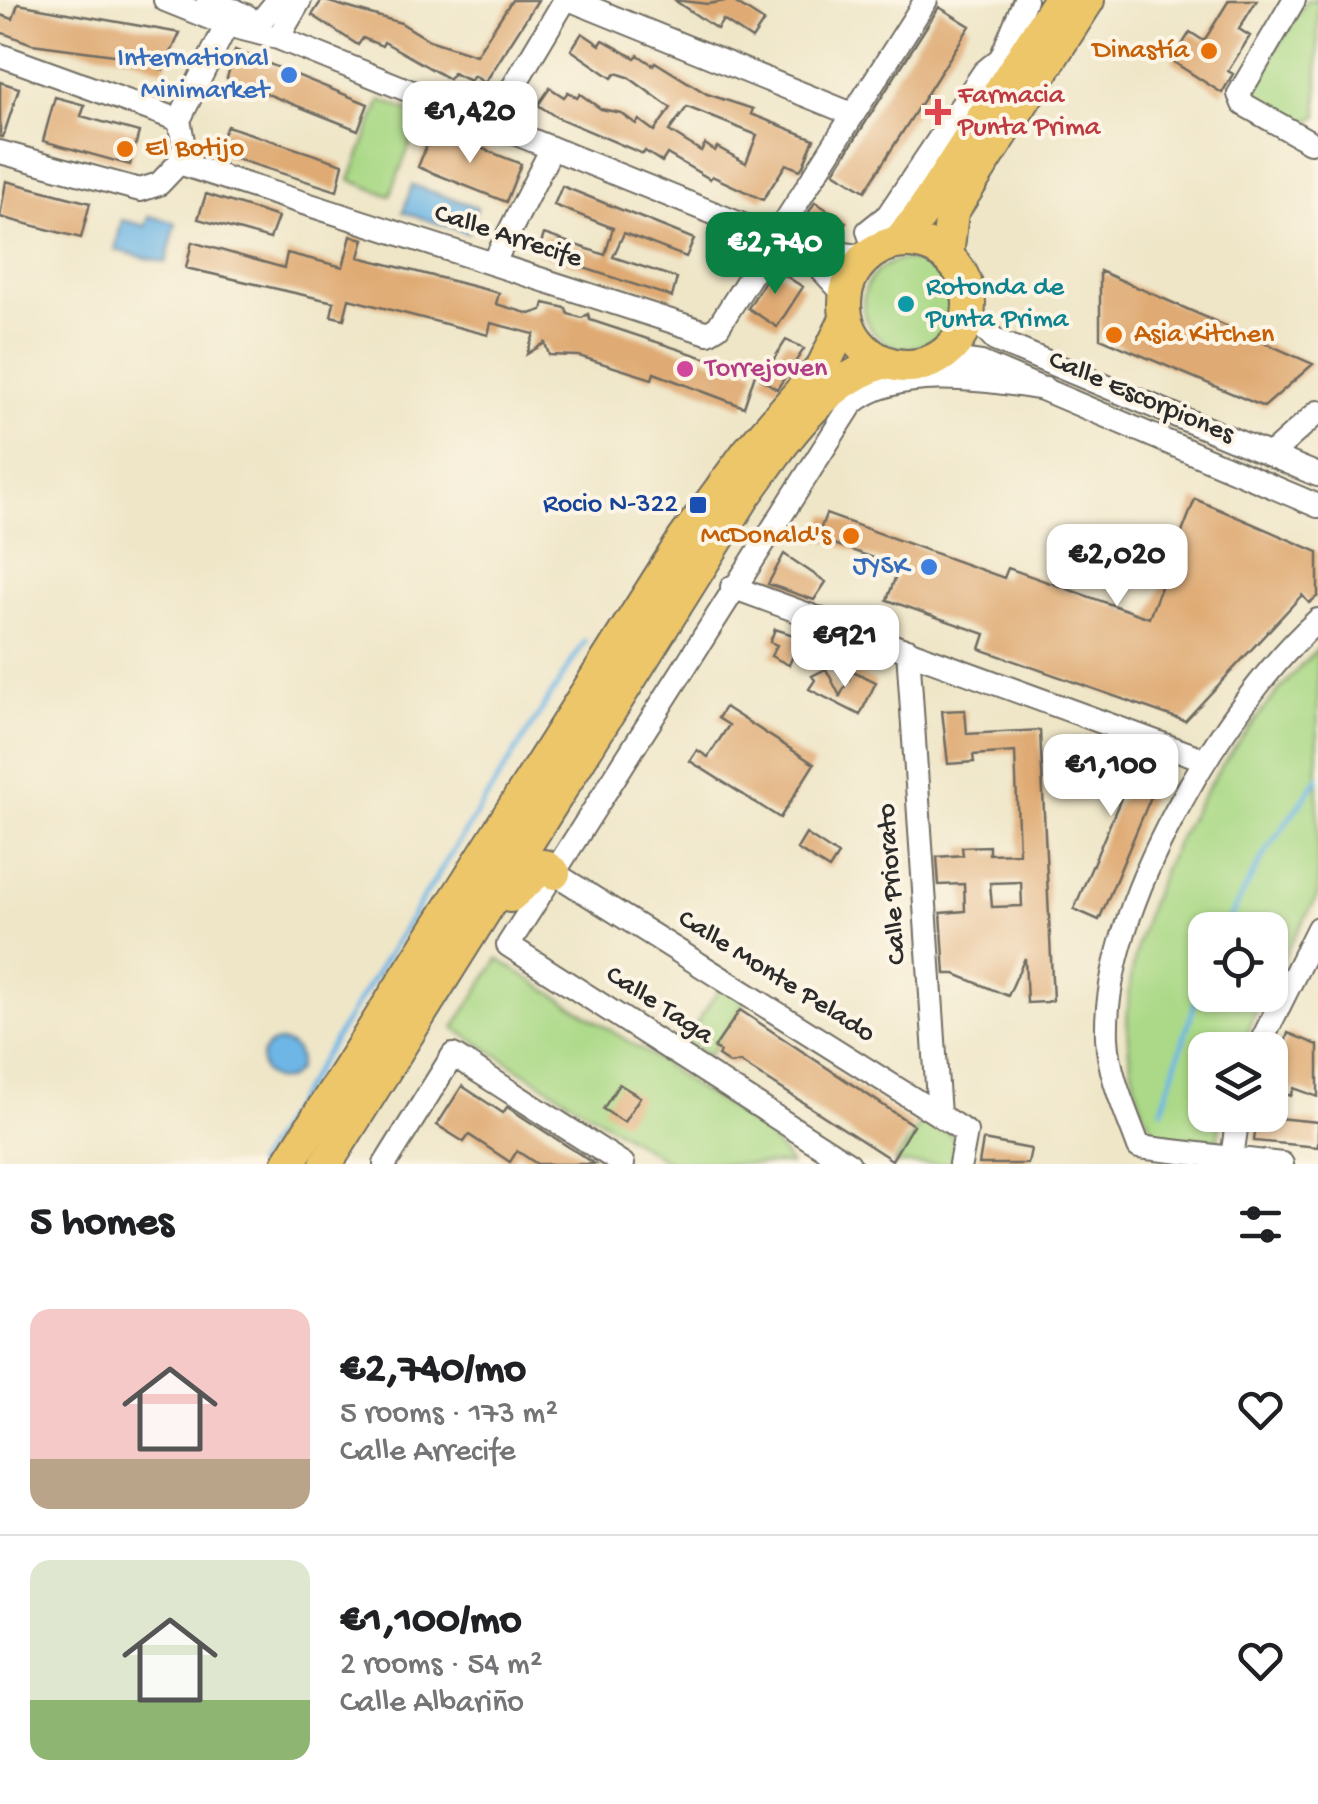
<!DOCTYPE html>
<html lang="en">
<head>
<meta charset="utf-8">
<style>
	body { margin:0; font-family:"Gochi Hand",sans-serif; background:#f6f6f6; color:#202124; height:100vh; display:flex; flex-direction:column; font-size:38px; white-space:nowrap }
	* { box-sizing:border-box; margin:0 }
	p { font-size:32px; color:#757577 }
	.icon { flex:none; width:55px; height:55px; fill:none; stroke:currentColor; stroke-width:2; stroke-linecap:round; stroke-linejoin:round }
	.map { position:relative; height:1164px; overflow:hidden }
	.drawer { display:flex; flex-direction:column; background:#fff; flex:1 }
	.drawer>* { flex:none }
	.controls { position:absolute; left:1188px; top:912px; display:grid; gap:20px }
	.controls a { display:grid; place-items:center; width:100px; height:100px; border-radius:20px; background:#fff; box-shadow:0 2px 8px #0004; font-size:50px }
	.price { position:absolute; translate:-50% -85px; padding:0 22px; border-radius:20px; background:#fff; color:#222; font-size:32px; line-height:65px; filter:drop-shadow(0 2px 5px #0008) }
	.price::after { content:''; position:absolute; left:50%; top:60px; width:30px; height:22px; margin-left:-15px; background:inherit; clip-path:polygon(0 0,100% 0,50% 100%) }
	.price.selected { background:#0b8043; color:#fff }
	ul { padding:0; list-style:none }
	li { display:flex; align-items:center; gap:30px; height:250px; padding:0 30px }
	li+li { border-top:2px solid #e0e0e0 }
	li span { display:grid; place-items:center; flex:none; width:280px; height:200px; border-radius:20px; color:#555 }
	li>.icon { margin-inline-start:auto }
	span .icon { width:120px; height:120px; fill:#fffc; stroke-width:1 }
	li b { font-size:42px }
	h2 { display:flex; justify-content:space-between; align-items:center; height:120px; padding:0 30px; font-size:42px }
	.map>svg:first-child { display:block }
	.green { fill:#abd987; stroke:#6b8259; stroke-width:2.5 }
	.water { fill:#6db6e5; stroke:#4c7088; stroke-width:2.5 }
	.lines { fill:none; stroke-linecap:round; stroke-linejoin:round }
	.stream { stroke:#6db6e5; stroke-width:5 }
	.building { fill:#dfaa73; fill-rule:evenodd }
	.minor-casing { stroke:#706c62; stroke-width:26 }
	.highway-casing { stroke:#706c62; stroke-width:36 }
	.minor { stroke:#fff; stroke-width:22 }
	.highway { stroke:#ecc669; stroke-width:32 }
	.food-dot { fill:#e8710a; stroke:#fcf5e5; stroke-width:4 }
	.shop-dot { fill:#3f7fe0; stroke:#fcf5e5; stroke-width:4 }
	.health-dot { fill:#e0444e; stroke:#fcf5e5; stroke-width:4 }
	.culture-dot { fill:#0f9aa8; stroke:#fcf5e5; stroke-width:4 }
	.hotel-dot { fill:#d1479c; stroke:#fcf5e5; stroke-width:4 }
	.transit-dot { fill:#1a4fb4; stroke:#fcf5e5; stroke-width:4 }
	.labels { text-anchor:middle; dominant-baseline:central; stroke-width:8; stroke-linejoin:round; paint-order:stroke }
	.food-label { font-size:28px; fill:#c56008; stroke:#fcf5e5; text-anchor:end }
	.shop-label { font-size:28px; fill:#366cbe; stroke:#fcf5e5; text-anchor:end }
	.health-label { font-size:28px; fill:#be3a42; stroke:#fcf5e5; text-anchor:start }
	.street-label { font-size:28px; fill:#2b2b2b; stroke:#fcf5e5 }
	.culture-label { font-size:28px; fill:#0d838f; stroke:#fcf5e5; text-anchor:start }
	.hotel-label { font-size:28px; fill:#b23c85; stroke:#fcf5e5; text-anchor:start }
	.transit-label { font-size:28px; fill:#164399; stroke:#fcf5e5; text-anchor:end }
</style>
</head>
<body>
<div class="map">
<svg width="1318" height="1164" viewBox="0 0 1318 1164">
	<rect width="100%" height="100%" fill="#fcf5e5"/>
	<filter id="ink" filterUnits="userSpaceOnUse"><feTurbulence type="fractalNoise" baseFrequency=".01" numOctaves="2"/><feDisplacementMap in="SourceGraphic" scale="20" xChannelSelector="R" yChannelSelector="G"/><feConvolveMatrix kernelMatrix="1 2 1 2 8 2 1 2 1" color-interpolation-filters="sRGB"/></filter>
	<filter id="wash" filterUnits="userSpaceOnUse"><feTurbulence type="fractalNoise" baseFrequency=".0048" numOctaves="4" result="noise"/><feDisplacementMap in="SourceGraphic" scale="40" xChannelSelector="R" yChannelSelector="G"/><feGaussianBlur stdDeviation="2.25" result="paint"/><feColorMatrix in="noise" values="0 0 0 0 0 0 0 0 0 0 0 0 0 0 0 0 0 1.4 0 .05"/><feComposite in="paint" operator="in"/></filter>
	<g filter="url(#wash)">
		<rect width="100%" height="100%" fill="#efe6c8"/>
		<path class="green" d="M 1307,0 L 1318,0 L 1318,116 L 1301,125 L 1256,98 L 1251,87 Z
			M 381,100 L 421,116 L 390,196 L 350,180 Z
			M863 304a44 44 0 1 1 88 0a44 44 0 1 1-88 0Z
			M 1318,648 L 1318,895 L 1270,981 L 1270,930 L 1205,930 L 1205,995 L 1263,995 L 1239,1050 L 1205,1050 L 1205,1115 L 1221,1115 L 1218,1140 L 1157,1137 C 1065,980 1207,760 1318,648 Z
			M 498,959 L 664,1064 C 703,1098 764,1119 790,1164 L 671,1164 L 454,1028 Z
			M 721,986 L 745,1002 L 709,1056 L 685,1041 Z
			M 924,1118 L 955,1138 L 953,1164 L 894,1164 Z"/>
		<path class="water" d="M 412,185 L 477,207 L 468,233 L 403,212 Z
			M 149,216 L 176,223 L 166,263 L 115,250 L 122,220 L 146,226 Z
			M261 1061a19 19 0 1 1 38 0a19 19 0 1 1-38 0Z"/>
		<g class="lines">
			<path class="stream" d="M 1223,930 L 1265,853 L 1318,778
				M 448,1000 L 468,969
				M 1162,1109 L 1205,971
				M 256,1164 L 585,641"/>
		</g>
		<g id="blocks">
			<path class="building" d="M 322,0 L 401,23 L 429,40 L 476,55 L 512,0 L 538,0 L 485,83 L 474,76 L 470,81 L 453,73 L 449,79 L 384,42 L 382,46 L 363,38 L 358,45 L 312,15 Z
				M 674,0 L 708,4 L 731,0 L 764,21 L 752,39 L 723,20 L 717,29 Z
				M 1229,0 L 1257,0 L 1239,29 L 1250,36 L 1228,71 L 1233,74 L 1222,93 L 1172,61 L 1190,32 L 1204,41 Z
				M 18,4 L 101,19 L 180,33 L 163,70 L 129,57 L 32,44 L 0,32 L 0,15 L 13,19 Z
				M 939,7 L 970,26 L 865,191 L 834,172 Z
				M 582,33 L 600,45 L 603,40 L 635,58 L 638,55 L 653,65 L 655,62 L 707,94 L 753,109 L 751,114 L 814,139 L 803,166 L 800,170 L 786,164 L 763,200 L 712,176 L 710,179 L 667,154 L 662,162 L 645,151 L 643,154 L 556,117 L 538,105 L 550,88 L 564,97 L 568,92 L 577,98 L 580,94 L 601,109 L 621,113 L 636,124 L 639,120 L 654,131 L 671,108 L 628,77 L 616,73 L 612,78 L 571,50 ZM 687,107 L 757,135 L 746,163 L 717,147 L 715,151 L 705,144 L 701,151 L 669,131 Z
				M 235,50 L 368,104 L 358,130 L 227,78 Z
				M 0,82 L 19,88 L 3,137 L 0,137 Z
				M 55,97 L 85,105 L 81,116 L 139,132 L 130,165 L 43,141 Z
				M 227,126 L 343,164 L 337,191 L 215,152 Z
				M 433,129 L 521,164 L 506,202 L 418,167 Z
				M 6,181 L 90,203 L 81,238 L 0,217 Z
				M 562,186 L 694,239 L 686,257 L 624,233 L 613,257 L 677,278 L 672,297 L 538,253 L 544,234 L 605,255 L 613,228 L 554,205 Z
				M 206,194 L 278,217 L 270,239 L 198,219 Z
				M 815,202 L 846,222 L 837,236 L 806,217 Z
				M 351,236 L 364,239 L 359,257 L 499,293 L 496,304 L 530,314 L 542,310 L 544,303 L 566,308 L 568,314 L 582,318 L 588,314 L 590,320 L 741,370 L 742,366 L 756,371 L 744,407 L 654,373 L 652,379 L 579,356 L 549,355 L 545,343 L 527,354 L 534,334 L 491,323 L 488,335 L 349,299 L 344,319 L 331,316 L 334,302 L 186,268 L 192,242 L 284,268 L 287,253 L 343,267 Z
				M 773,268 L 803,287 L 777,327 L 748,308 Z
				M 1100,271 L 1313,364 L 1264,407 L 1100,338 Z
				M 786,340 L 804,349 L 777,389 L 761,379 Z
				M 1195,499 L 1318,552 L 1318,596 L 1309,603 L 1302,595 L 1185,721 L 980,649 L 985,634 L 887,600 L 899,567 L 817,538 L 826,514 L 1004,578 L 1008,568 L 1149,618 Z
				M 784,554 L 826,582 L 814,600 L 768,584 Z
				M 775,629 L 830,647 L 825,660 L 797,646 L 789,665 L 771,656 L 777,645 L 770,642 Z
				M 826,669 L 840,696 L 853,671 L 876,682 L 860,715 L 809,689 L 815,680 L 812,676 Z
				M 725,707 L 814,764 L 780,818 L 690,761 L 697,750 L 708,757 L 729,725 L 718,718 Z
				M 965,710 L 967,734 L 1040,730 L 1053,1000 L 1047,1002 L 1027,1003 L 1025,958 L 1008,996 L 955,974 L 945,974 L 941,913 L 965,911 L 964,884 L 939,885 L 937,857 L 963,855 L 962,847 L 989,846 L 989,854 L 1019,853 L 1015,752 L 973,755 L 974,762 L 948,764 L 942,711 ZM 1021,882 L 1022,906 L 992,907 L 990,883 Z
				M 1072,745 L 1161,773 L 1099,920 L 1074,909 L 1124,791 L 1058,769 Z
				M 806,834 L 838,855 L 829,869 L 797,849 Z
				M 740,1010 L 913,1125 L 892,1160 L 740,1062 L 730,1064 L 718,1056 L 720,1052 L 714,1048 Z
				M 1288,1033 L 1318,1045 L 1318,1097 L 1294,1088 L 1291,1096 L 1270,1088 Z
				M 619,1084 L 640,1097 L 624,1122 L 603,1109 Z
				M 462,1086 L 503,1113 L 507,1107 L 595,1164 L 537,1164 L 517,1151 L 510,1162 L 469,1135 L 464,1142 L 437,1125 Z
				M 1257,1116 L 1318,1122 L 1318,1147 L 1254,1141 Z
				M 983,1140 L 1031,1149 L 1028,1164 L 979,1164 Z"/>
		</g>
	</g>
	<g filter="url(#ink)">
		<use href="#blocks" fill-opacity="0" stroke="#706c62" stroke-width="2.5"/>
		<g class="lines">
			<g class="minor-casing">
				<path id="minor" d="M 165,0 L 227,25 L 278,38 L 800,248 L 866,257
					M 208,0 L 247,16
					M 571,0 L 852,114
					M 1294,0 L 1239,94 L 1243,104 L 1310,142
					M 260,22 L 278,0
					M 278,38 L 300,0
					M 0,55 L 179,120
					M 491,124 L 565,0
					M 0,152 L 140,190 L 159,184 L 179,163 L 184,146 L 179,120 L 234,10
					M 179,163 L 708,333 L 718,327 L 926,0
					M 803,250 L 845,295
					M 875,251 L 868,231 L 888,215 L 984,72 L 1001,58 L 1025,0
					M 493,264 L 552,148
					M 968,312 L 995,340 L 1318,475
					M 938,357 L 981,363 L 1318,506
					M 1270,455 L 1318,412
					M 732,587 L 1203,759
					M 908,650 L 939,1115
					M 554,873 L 966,1132 L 960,1164
					M 1257,1050 L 1318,928
					M 1139,1147 C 1126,1111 1109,1077 1107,1038 C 1102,909 1224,704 1318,620
					M 1139,1147 L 1282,1164
					M 1232,1158 L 1238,1115
					M 385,1164 L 453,1055 L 623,1164
					M 849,1164 L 508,945 L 852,404 C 898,364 990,381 1045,389"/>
			</g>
			<g class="highway-casing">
				<path id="highway" d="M845 304a62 62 0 1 1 124 0a62 62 0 1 1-124 0Z
					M 897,243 L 919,217 L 1059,0
					M 947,257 L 952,212 L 1088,0
					M 510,896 L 544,866 L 554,873
					M 288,1164 L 684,539 L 748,452 L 823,366 L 846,319
					M 326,1164 L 745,495 C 782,445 822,379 886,362"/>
			</g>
			<use href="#minor" class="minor"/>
			<use href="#highway" class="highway"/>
		</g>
	</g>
	<g class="food-dot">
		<circle cx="1209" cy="51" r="10"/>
		<circle cx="125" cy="149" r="10"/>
		<circle cx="1114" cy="335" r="10"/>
		<circle cx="851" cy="536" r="10"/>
	</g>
	<g class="shop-dot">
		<circle cx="289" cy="75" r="10"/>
		<circle cx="929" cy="567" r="10"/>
	</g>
	<path class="health-dot" d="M933 97h10v10h10v10h-10v10h-10v-10h-10v-10h10z"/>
	<circle class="culture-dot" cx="906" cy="304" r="10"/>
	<circle class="hotel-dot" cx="685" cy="369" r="10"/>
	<rect class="transit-dot" x="688" y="495" width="20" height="20" rx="5"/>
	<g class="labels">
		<g class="food-label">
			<text x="1189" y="51">Dinastía</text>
			<text x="145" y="149" text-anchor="start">El Botijo</text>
			<text x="1134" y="335" text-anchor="start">Asia Kitchen</text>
			<text x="831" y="536">McDonald's</text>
		</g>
		<g class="shop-label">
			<text x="269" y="59">International<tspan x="269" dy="32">Minimarket</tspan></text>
			<text x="909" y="567">JYSK</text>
		</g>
		<g class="health-label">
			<text x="958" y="96">Farmacia<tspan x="958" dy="32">Punta Prima</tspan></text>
		</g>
		<g class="street-label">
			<text transform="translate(508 237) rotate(18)">Calle Arrecife</text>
			<text transform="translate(1141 398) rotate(23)">Calle Escorpiones</text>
			<text transform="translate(893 884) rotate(-94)">Calle Priorato</text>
			<text transform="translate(776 977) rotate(32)">Calle Monte Pelado</text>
			<text transform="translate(659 1006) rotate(33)">Calle Taga</text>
		</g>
		<g class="culture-label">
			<text x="926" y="288">Rotonda de<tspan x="926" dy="32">Punta Prima</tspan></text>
		</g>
		<g class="hotel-label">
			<text x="705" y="369">Torrejoven</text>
		</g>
		<g class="transit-label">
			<text x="678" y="505">Rocio N-322</text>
		</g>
	</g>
</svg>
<div class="controls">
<a><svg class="icon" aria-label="locate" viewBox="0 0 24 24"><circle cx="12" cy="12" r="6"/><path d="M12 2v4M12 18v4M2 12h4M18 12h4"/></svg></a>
<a><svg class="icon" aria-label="layers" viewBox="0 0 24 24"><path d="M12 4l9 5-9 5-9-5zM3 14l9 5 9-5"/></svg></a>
</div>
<b class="price" style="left:470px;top:166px">€1,420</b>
<b class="price selected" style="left:775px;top:297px">€2,740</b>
<b class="price" style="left:1117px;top:609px">€2,020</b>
<b class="price" style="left:845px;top:690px">€921</b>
<b class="price" style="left:1111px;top:819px">€1,100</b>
</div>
<section class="drawer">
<h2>5 homes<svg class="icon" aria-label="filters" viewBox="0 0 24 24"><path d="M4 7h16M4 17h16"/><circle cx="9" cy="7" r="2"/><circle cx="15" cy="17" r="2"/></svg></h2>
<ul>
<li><span style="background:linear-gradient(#f6c9c9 75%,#b9a48a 0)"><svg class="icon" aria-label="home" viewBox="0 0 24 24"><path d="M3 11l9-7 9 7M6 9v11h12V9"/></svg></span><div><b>€2,740/mo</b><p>5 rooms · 173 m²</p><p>Calle Arrecife</p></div><svg class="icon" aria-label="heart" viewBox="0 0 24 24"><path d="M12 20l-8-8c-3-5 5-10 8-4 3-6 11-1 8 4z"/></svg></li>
<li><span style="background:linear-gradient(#dfe7d0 70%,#8fb573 0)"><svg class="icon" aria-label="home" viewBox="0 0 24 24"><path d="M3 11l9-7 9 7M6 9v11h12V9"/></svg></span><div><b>€1,100/mo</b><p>2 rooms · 54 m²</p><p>Calle Albariño</p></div><svg class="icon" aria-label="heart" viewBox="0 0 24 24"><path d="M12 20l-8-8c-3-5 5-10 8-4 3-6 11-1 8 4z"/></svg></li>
</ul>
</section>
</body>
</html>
